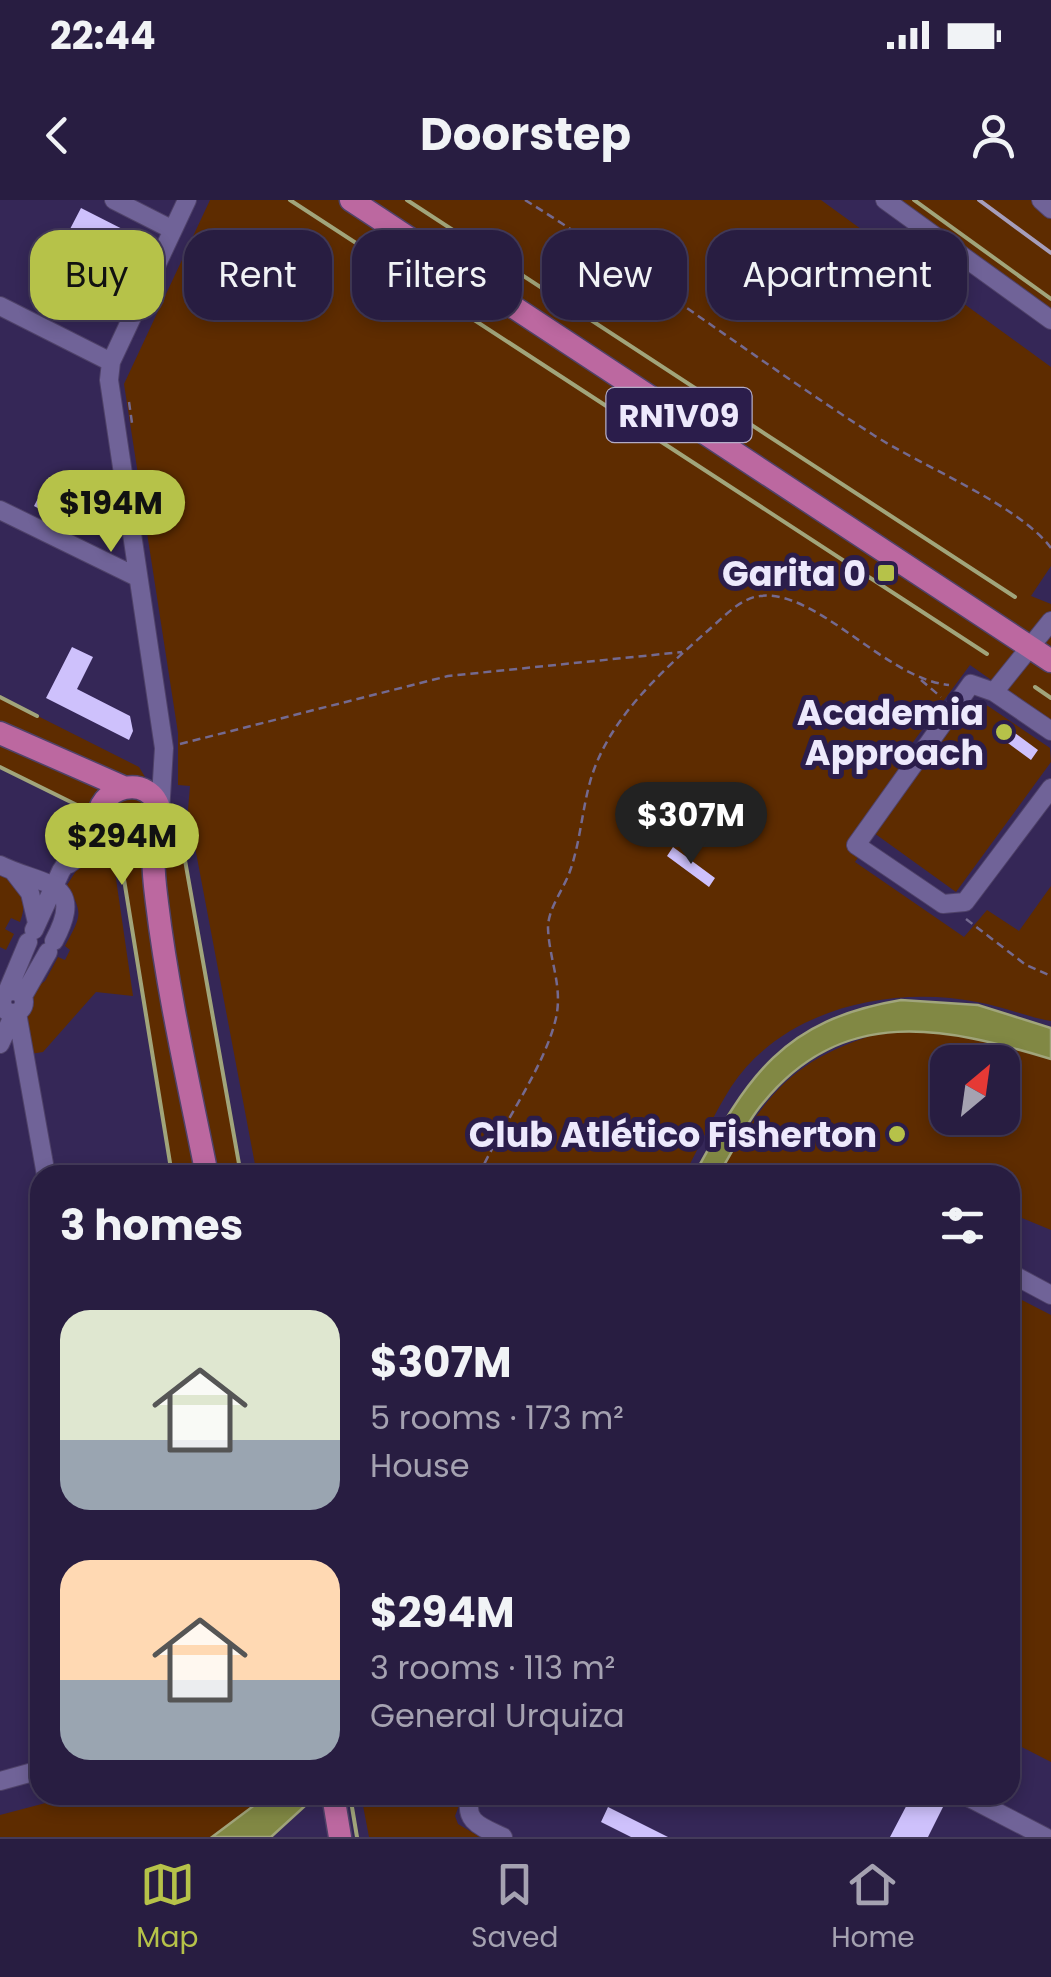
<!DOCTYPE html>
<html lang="en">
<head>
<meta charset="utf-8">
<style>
	body { margin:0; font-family:Poppins,sans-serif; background:#342a4c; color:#f1f3f6; height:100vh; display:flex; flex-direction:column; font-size:38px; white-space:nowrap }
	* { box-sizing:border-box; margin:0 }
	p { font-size:32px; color:#a5a2b1 }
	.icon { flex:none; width:55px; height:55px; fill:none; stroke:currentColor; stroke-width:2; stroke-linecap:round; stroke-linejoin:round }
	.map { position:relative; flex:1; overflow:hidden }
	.details { position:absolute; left:30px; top:965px; width:990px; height:640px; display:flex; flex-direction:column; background:#281d41; border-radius:30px; box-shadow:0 5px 15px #0003,0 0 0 2px #443b5a }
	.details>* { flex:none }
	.hud { position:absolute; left:30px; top:30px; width:992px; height:90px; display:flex; gap:20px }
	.needle { width:65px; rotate:29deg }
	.controls { position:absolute; left:930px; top:845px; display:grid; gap:20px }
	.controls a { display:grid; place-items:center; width:90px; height:90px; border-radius:20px; background:#281d41; box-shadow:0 5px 15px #0003,0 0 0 2px #443b5a; font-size:50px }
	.price { position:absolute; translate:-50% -85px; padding:0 22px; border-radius:35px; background:#b6c249; color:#111; font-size:32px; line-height:65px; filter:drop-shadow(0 2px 5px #0008) }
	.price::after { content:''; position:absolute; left:50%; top:60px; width:30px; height:22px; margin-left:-15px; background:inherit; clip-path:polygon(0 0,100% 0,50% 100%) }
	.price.current { background:#222; color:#fff }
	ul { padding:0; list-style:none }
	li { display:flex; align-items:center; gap:30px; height:250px; padding:0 30px }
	li span { display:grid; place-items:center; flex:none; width:280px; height:200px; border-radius:30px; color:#555 }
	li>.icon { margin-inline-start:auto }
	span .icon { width:120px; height:120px; fill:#fffc; stroke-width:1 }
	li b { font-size:42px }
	h2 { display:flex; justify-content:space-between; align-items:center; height:120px; padding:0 30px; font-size:42px }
	.tag { padding:0 35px; border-radius:30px; background:#281d41; box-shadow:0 5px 15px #0003,0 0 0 2px #443b5a; font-size:35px; line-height:90px }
	.tag.current { background:#b6c249; color:#111 }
	.status { display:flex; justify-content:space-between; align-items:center; height:70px; padding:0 50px; background:#281d41; direction:ltr }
	.status svg { height:28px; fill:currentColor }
	header { display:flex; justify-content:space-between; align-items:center; height:130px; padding:0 30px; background:#281d41; font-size:45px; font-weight:700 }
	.tabs { display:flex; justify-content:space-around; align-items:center; height:140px; border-top:2px solid #443b5a; background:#281d41; font-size:28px; color:#a5a2b1 }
	.tabs a { display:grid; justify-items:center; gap:5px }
	.tabs .current { color:#b6c249 }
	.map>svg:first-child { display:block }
	.green { fill:#5e2c00; fill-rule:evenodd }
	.water { fill:#818844; stroke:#a1a57b; stroke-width:2.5 }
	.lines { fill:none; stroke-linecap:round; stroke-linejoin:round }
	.stream { stroke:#a1a57b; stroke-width:4 }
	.building { fill:#cec1fc }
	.minor-casing { stroke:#4f4269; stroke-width:20 }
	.major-casing { stroke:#4f4269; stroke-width:25 }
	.path { stroke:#746a90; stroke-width:2.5; stroke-dasharray:8 5; stroke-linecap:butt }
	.minor { stroke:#706398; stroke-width:18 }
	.major { stroke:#bc68a0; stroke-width:22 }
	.rail { stroke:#a69ebc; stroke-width:4 }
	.poi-dot { fill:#b6c249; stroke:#2b1d4b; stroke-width:4 }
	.labels { text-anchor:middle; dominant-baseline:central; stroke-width:10; stroke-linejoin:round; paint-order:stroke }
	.shield { fill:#2b1d4b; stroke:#b3acc7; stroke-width:2.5 }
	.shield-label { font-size:32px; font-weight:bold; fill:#ede9fc }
	.poi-label { font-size:35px; font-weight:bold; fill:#ede9fc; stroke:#2b1d4b; text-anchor:end }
</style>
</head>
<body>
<div class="status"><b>22:44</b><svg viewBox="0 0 49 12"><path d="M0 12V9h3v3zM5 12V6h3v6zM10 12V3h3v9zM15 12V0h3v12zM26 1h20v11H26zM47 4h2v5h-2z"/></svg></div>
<header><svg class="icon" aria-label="back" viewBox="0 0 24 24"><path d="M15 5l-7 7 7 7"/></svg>Doorstep<svg class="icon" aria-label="person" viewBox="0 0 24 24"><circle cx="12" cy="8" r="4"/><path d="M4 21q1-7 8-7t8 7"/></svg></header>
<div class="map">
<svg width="1051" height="1637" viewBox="0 0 1051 1637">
	<rect width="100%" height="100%" fill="#352757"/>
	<path class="green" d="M 210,0 L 821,0 L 1051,167 L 1051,366 L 1031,396 L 1051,404 L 1051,522 L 970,465 L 902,557 L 920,570 L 968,506 L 985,504 L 1050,548 L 1051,562 L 956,692 L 874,633 L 855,662 L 964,737 L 987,710 L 1019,731 L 1051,686 L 1051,821 C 1026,817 1002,806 977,802 C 890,785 782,809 731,887 C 713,915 700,946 684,975 L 257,975 L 188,610 L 190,586 L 178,585 L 178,533 L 124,184 Z
		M 885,0 L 1051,0 L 1051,120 Z
		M 0,497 L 139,567 L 174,625 L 183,649 L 241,975 L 172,975 L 122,667 L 83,608 L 0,567 Z
		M 110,657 L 114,665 L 133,796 L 96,792 L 43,852 L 30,854 L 23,821 L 32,803 L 31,791 L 45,781 L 58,757 L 65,760 L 70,750 L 65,746 C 81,715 84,715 67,685 L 83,660 Z
		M 0,672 C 20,685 29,698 20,722 L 11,718 L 5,729 L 14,734 L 6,750 L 0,747 Z
		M 890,830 L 949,831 L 1051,859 L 1051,1030 L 1010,1013 L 1010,975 L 718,975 C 770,891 791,858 890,830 ZM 948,862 L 1002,862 L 1002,918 L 948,918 Z
		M 1010,1094 L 1051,1115 L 1051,1562 L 1010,1541 Z
		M 76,1595 L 268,1595 L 212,1637 L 0,1637 L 0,1615 Z
		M 361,1595 L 463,1595 L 455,1616 L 458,1624 L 480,1637 L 369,1637 Z"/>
	<path class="water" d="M 901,800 L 978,805 L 1051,828 L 1051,859 C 945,827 843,804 763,903 C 745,924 733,952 718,975 L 694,975 C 748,876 782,820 901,800 Z
		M 268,1595 L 317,1595 L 271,1637 L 212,1637 Z"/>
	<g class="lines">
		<path class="stream" d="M 290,0 L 987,454
			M 407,0 L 1015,397
			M 914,0 L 1051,99
			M 1035,487 L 1051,498
			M 0,497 L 37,516
			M 0,567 L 83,608
			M 174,625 L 183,649 L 241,975
			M 122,667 L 172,975
			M 350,1595 L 357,1637"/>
	</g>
	<path class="building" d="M 81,8 L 144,40 L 122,85 L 108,78 L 95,102 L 67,88 L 80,63 L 58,52 Z
		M 49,277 L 104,305 L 106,319 L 56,294 L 47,313 L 34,306 Z
		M 72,447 L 93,457 L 77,489 L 130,516 L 133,531 L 129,540 L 46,498 Z
		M 1000,522 L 1038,550 L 1031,560 L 993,532 Z
		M 673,647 L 715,678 L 709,687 L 667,656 Z
		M 912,1595 L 925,1595 L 944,1605 L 928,1637 L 890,1637 Z
		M 608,1607 L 668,1637 L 631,1637 L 601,1622 Z"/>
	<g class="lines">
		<g class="minor-casing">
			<path id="minor" d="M 114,0 L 173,30
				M 885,0 L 1051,120
				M 1041,0 L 1051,9
				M 0,106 L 111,162
				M 0,310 L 137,377
				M 994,492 L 1051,421
				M 1051,531 L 994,492 L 971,484 L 856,645 L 943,704 L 965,702 L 1051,588
				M 160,613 L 164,548 L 109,180 L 111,162 L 187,0
				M 69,664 L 85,653 L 115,647
				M 0,665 C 42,686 87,679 54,741
				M 13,671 L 30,693 L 37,723
				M 34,730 L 61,671 L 97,616
				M2 802a11 11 0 1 1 22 0a11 11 0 1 1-22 0Z
				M 7,792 L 28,742
				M 23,796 L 48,752
				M 17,813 L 46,975
				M 0,844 L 14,814
				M 1010,1073 L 1051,1095
				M 0,1581 L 40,1570
				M 471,1595 C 462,1622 482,1627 503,1637
				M 964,1595 L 1045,1637"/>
		</g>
		<g class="major-casing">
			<path id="major" d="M 351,0 L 1051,461
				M 0,533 L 123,587
				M 157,633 L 134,649 L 115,647 L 98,625 C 94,585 152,571 160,612 C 162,625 155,637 154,649 C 152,667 155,686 157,703 C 168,794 189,885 207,975
				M 333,1595 L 340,1637"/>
		</g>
		<path class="path" d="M 525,0 C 644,74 755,159 872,234 C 921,266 1019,305 1051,348
			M 129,202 L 132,223
			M 921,480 L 941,497
			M 180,544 L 448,476 L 682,452
			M 966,719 L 1026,765 L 1051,776
			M 479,975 C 501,926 544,869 556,818 C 563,786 549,759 548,728 C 548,708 564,689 570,671 C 580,643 582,611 590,582 C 607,521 658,475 704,434 C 720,421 739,398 760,396 C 817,389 886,479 949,485"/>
		<use href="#minor" class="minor"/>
		<use href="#major" class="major"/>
		<path class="rail" d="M 979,0 L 1051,53"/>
	</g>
	<g class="poi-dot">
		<rect x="876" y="363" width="20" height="20" rx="5"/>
		<circle cx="1004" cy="532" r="10"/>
		<circle cx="897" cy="934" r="10"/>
	</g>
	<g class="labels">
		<rect class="shield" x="606.5" y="188" width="145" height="54" rx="8"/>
		<g class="shield-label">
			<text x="679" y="215">RN1V09</text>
		</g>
		<g class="poi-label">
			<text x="866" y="373">Garita 0</text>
			<text x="984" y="512">Academia<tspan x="984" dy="40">Approach</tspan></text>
			<text x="877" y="934">Club Atlético Fisherton</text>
		</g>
	</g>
</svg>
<div class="controls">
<a><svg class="needle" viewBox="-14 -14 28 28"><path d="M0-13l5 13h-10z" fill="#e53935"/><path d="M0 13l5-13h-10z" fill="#a5a2b1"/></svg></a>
</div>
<b class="price" style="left:111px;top:355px">$194M</b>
<b class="price current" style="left:691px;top:667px">$307M</b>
<b class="price" style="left:122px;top:688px">$294M</b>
<div class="hud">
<a class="tag current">Buy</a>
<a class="tag">Rent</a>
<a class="tag">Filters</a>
<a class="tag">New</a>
<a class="tag">Apartment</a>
</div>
<section class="details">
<h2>3 homes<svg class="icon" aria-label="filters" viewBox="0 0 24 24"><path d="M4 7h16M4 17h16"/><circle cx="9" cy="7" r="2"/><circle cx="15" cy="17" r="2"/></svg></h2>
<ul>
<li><span style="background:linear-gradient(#dfe7d0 65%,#9aa5b1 0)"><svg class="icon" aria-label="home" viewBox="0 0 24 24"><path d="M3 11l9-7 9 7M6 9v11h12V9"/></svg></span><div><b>$307M</b><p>5 rooms · 173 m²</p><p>House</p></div></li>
<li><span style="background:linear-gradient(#ffd9b3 60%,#9aa5b1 0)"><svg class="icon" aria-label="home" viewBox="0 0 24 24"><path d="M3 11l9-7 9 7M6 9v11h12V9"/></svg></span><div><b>$294M</b><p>3 rooms · 113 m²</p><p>General Urquiza</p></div></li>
</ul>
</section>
</div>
<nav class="tabs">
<a class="current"><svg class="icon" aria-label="map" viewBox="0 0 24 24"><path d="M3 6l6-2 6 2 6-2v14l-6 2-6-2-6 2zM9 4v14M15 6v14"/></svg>Map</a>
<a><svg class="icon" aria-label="saved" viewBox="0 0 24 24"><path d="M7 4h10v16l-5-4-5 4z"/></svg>Saved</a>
<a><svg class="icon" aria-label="home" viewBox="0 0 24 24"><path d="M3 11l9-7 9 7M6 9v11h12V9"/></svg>Home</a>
</nav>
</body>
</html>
